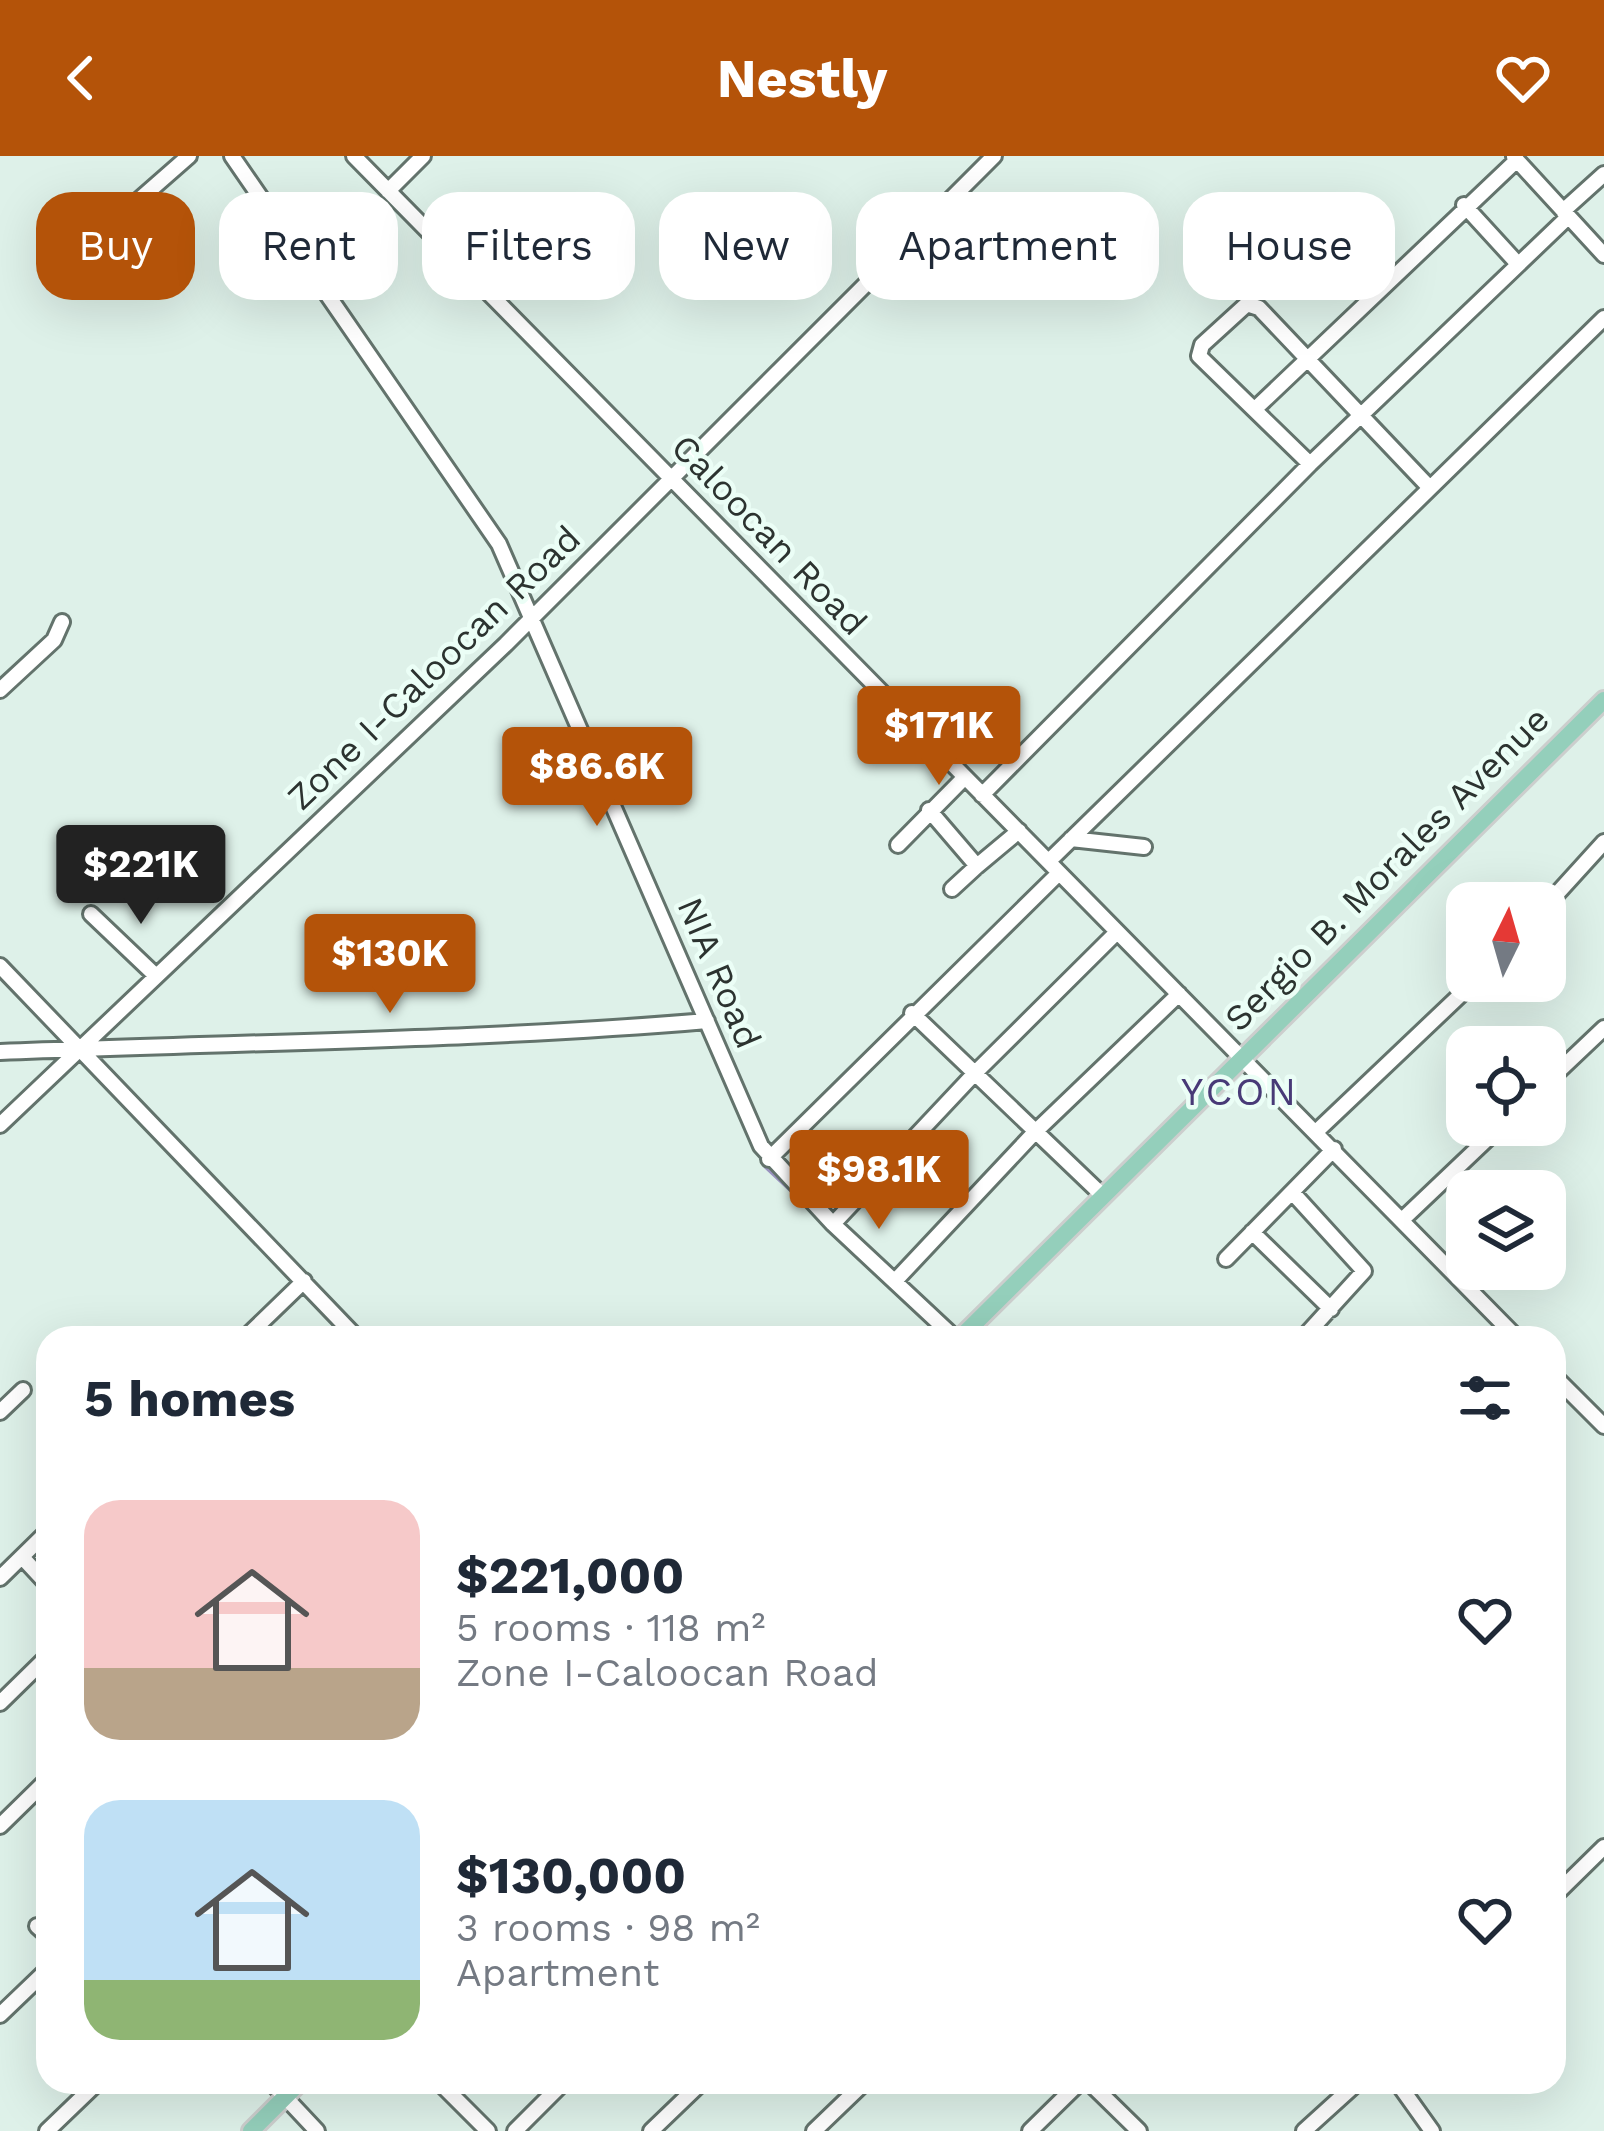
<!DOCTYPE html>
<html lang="en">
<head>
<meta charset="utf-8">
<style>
	body { margin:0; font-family:"Work Sans",sans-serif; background:#f6f6f7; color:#1f2937; height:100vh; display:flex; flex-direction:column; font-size:45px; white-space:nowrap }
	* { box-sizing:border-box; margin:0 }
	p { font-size:39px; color:#747a83 }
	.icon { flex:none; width:66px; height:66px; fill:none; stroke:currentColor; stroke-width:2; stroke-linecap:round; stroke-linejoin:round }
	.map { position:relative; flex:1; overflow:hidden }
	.side { position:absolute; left:36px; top:1170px; width:1530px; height:768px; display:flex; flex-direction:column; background:#fff; border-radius:36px; box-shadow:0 12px 48px #0002 }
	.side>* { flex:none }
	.top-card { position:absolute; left:36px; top:36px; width:1533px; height:108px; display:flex; gap:24px }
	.needle { width:78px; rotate:5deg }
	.fabs { position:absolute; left:1446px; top:726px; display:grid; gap:24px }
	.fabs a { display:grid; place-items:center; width:120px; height:120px; border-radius:24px; background:#fff; box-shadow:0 12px 48px #0002; font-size:60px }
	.price { position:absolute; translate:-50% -102px; padding:0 27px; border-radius:12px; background:#b45309; color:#fff; font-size:39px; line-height:78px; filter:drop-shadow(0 3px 6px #0008) }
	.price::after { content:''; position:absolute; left:50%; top:72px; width:36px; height:27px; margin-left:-18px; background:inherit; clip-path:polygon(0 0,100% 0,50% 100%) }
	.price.active { background:#222; color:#fff }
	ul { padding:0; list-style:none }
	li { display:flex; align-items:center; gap:36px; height:300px; padding:0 48px }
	li span { display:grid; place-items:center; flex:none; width:336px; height:240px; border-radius:36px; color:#555 }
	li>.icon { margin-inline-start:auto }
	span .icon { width:144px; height:144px; fill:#fffc; stroke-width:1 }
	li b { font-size:51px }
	h2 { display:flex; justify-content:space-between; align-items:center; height:144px; padding:0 48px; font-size:51px }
	.tag { padding:0 42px; border-radius:36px; background:#fff; box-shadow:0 12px 48px #0002; font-size:42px; line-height:108px }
	.tag.active { background:#b45309; color:#fff }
	header { display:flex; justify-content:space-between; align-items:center; height:156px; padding:0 48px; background:#b45309; color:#fff; font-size:54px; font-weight:700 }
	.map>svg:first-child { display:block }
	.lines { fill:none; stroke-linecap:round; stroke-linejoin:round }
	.stream { stroke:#9992bf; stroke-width:3 }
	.minor-casing { stroke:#63736c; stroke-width:20 }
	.major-casing { stroke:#cccecd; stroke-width:22 }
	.minor { stroke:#fff; stroke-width:14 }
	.major { stroke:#94cfbb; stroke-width:16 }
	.labels { text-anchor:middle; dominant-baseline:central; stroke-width:9; stroke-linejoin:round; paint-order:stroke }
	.street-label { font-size:36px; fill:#2c3330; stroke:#ebfef6 }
	.neighbourhood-label { font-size:39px; letter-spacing:3px; fill:#483a77; stroke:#ebfef6 }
</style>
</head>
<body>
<header><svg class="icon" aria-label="back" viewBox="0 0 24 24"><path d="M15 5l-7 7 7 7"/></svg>Nestly<svg class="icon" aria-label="heart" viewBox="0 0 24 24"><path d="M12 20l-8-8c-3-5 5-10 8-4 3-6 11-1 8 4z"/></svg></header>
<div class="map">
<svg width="1604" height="1975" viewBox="0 0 1604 1975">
	<rect width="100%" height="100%" fill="#def1e9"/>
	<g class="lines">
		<path class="stream" d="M 757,994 L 765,1011 L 810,1053"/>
		<g class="minor-casing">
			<path id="minor" d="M 232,0 L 499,388 L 761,990 L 833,1068 L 955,1182
				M 354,0 L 1517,1182
				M 1514,1 L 1604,99
				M 388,35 L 423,0
				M 1464,49 L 1518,108
				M 1563,55 L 1604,18
				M 75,76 L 116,64 L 189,0
				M 1255,253 L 1517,4
				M 1310,308 L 1199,200 L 1202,189 L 1247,148 L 1259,152 L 1429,331
				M 0,534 L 54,484 L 62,466
				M 982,639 L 1310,308 L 1568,61
				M 929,654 L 977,710 L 1019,675
				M 1071,683 L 1144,691
				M 898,689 L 964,622
				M 1049,705 L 1604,162
				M 952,733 L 977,710
				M 1545,751 L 1604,686
				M 91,758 L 155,819
				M 0,810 L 357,1182
				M 912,857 L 1101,1038
				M 0,896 C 236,886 472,885 707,865
				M 1545,928 L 1604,872
				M 0,969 L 506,488 L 994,0
				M 1317,975 L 1475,825
				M 769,1003 L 1058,718
				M 1292,1036 L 1364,1115 L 1304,1181
				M 1402,1064 L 1502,969
				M 833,1068 L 975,917 L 1117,776
				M 1252,1076 L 1331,1153
				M 1226,1103 L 1334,993
				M 896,1124 L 1035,976 L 1179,838
				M 245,1182 L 304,1125
				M 1554,1220 L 1604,1270
				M 0,1256 L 23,1234
				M 22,1401 L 48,1429
				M 0,1422 L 48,1375
				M 0,1547 L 48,1500
				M 0,1670 L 48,1623
				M 1554,1740 L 1604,1691
				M 37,1770 L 48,1780
				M 0,1859 L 48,1813
				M 271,1926 L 317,1975
				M 439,1926 L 488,1975
				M 1089,1926 L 1139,1975
				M 1397,1926 L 1432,1975
				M 47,1975 L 98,1926
				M 515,1975 L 564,1926
				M 651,1975 L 702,1926
				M 814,1975 L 865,1926
				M 1030,1975 L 1080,1926
				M 1304,1975 L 1358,1926"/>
		</g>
		<g class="major-casing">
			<path id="major" d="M 960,1182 L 1604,544
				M 251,1975 L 300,1926"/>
		</g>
		<use href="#minor" class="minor"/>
		<use href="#major" class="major"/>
	</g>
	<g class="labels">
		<g class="street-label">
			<text transform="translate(769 379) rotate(46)">Caloocan Road</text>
			<text transform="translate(434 512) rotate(-44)">Zone I-Caloocan Road</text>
			<text transform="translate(1387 713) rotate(-45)">Sergio B. Morales Avenue</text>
			<text transform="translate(719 817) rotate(67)">NIA Road</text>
		</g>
		<g class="neighbourhood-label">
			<text x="1240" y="935">YCON</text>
		</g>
	</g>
</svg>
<div class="fabs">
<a><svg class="needle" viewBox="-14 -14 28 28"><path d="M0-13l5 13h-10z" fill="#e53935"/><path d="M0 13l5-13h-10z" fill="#747a83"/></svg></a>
<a><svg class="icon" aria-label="locate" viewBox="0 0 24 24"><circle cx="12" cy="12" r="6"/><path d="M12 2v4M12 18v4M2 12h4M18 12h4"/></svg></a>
<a><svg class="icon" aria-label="layers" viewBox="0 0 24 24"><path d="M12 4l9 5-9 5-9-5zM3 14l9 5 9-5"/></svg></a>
</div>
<b class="price" style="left:939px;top:632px">$171K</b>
<b class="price" style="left:597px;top:673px">$86.6K</b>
<b class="price active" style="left:141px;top:771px">$221K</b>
<b class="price" style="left:390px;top:860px">$130K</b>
<b class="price" style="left:879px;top:1076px">$98.1K</b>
<div class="top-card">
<a class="tag active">Buy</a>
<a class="tag">Rent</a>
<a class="tag">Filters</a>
<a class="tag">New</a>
<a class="tag">Apartment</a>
<a class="tag">House</a>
</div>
<section class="side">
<h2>5 homes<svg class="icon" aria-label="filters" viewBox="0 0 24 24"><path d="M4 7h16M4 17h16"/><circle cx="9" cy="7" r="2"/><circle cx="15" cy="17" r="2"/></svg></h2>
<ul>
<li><span style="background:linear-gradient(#f6c9c9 70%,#b9a48a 0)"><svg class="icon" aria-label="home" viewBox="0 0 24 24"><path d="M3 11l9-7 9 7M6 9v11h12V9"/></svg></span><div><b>$221,000</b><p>5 rooms · 118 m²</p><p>Zone I-Caloocan Road</p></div><svg class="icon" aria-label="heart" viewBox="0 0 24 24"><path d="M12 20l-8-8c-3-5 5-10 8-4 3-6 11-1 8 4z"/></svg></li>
<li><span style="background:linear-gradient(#bfe0f5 75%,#8fb573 0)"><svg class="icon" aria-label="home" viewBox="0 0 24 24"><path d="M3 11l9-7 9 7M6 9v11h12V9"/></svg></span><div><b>$130,000</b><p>3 rooms · 98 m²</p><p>Apartment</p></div><svg class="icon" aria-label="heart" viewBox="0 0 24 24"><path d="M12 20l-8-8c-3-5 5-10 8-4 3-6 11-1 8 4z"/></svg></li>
</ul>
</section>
</div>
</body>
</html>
